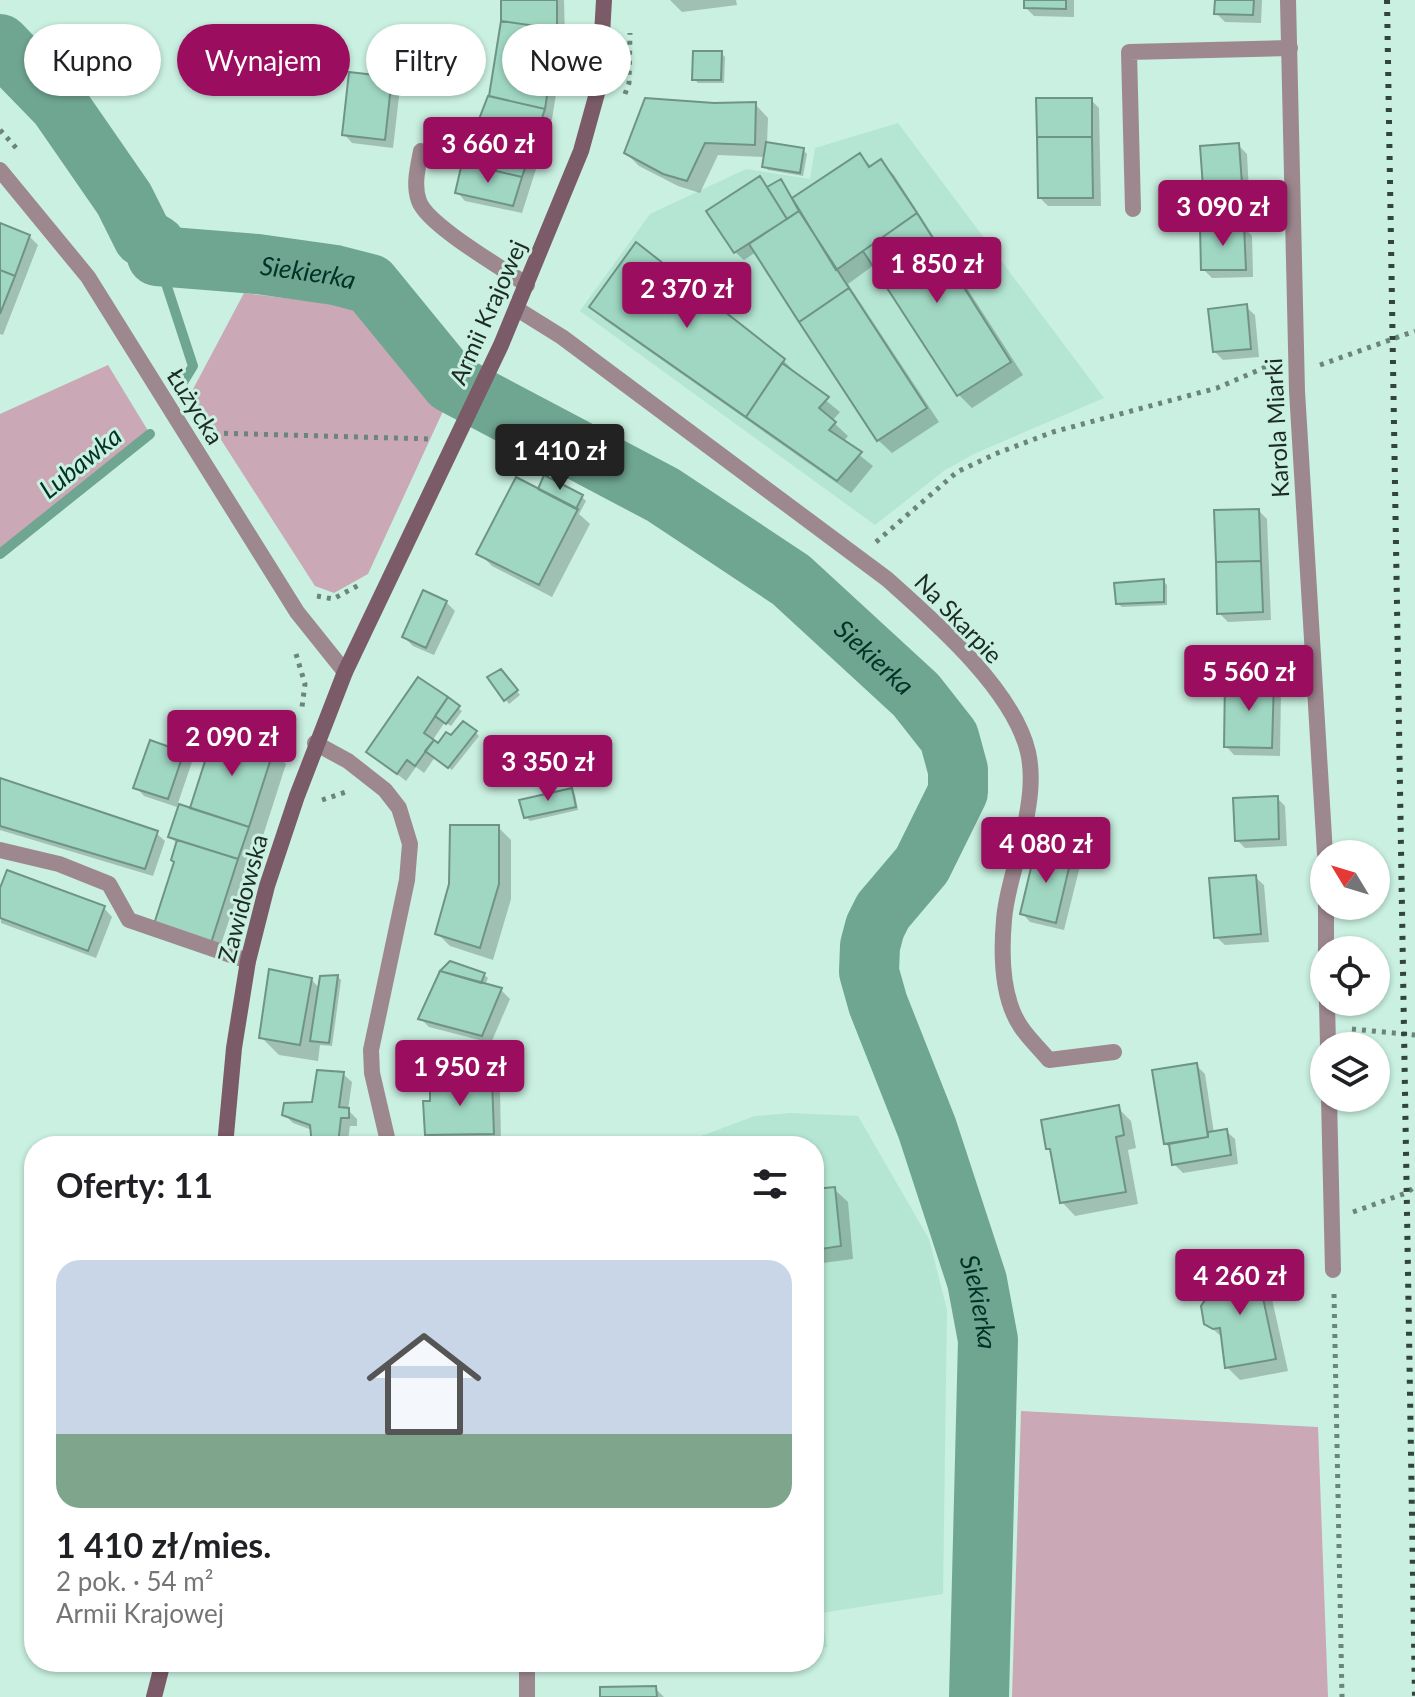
<!DOCTYPE html>
<html lang="pl">
<head>
<meta charset="utf-8">
<style>
	body { margin:0; font-family:Lato,sans-serif; background:#f2f2f2; color:#202124; height:100vh; display:flex; flex-direction:column; font-size:30px; white-space:nowrap }
	* { box-sizing:border-box; margin:0 }
	p { font-size:26px; color:#757577 }
	.icon { flex:none; width:44px; height:44px; fill:none; stroke:currentColor; stroke-width:2; stroke-linecap:round; stroke-linejoin:round }
	.map { position:relative; flex:1; overflow:hidden }
	.sheet { position:absolute; left:24px; top:1136px; width:800px; height:536px; display:flex; flex-direction:column; background:#fff; border-radius:32px; box-shadow:0 2px 6px #0004 }
	.sheet>* { flex:none }
	.top-card { position:absolute; left:24px; top:24px; width:800px; height:72px; display:flex; gap:16px }
	.needle { width:52px; rotate:308deg }
	.fabs { position:absolute; left:1310px; top:840px; display:grid; gap:16px }
	.fabs a { display:grid; place-items:center; width:80px; height:80px; border-radius:50%; background:#fff; box-shadow:0 2px 6px #0004; font-size:40px }
	.price { position:absolute; translate:-50% -68px; padding:0 18px; border-radius:8px; background:#9b0e5f; color:#fff; font-size:26px; line-height:52px; filter:drop-shadow(0 2px 4px #0008) }
	.price::after { content:''; position:absolute; left:50%; top:48px; width:24px; height:18px; margin-left:-12px; background:inherit; clip-path:polygon(0 0,100% 0,50% 100%) }
	.price.current { background:#222; color:#fff }
	ul { padding:0; list-style:none }
	li { display:grid; align-content:center; gap:16px; height:424px; padding:0 32px }
	li+li { border-top:2px solid #e0e0e0 }
	li span { display:grid; place-items:center; height:248px; border-radius:24px; color:#555 }
	li>.icon { margin-inline-start:auto }
	span .icon { width:144px; height:144px; fill:#fffc; stroke-width:1 }
	li b { font-size:34px }
	h2 { display:flex; justify-content:space-between; align-items:center; height:96px; padding:0 32px; font-size:34px }
	.chip { padding:0 28px; border-radius:36px; background:#fff; box-shadow:0 2px 6px #0004; font-size:28px; line-height:72px }
	.chip.current { background:#9b0e5f; color:#fff }
	.map>svg:first-child { display:block }
	.built { fill:#b5e6d3 }
	.green { fill:#cba8b5 }
	.shadow { fill:#0003 }
	.lines { fill:none; stroke-linecap:round; stroke-linejoin:round }
	.stream { stroke:#6fa692; stroke-width:10 }
	.river { stroke:#6fa692; stroke-width:60 }
	.building { fill:#9fd7c2; stroke:#6f9486; stroke-width:2 }
	.path { stroke:#6b857b; stroke-width:5; stroke-dasharray:4 6; stroke-linecap:butt }
	.service { stroke:#9e8890; stroke-width:16 }
	.minor { stroke:#9e8890; stroke-width:16 }
	.tertiary { stroke:#9e8890; stroke-width:16 }
	.secondary { stroke:#7a5b67; stroke-width:16 }
	.rail { stroke:#32443d; stroke-width:6; stroke-dasharray:4 8; stroke-linecap:butt }
	.labels { text-anchor:middle; dominant-baseline:central; stroke-width:6; stroke-linejoin:round; paint-order:stroke }
	.street-label { font-size:24px; fill:#1c2b25; stroke:#c9f0e1 }
	.water-label { font-size:26px; font-style:italic; fill:#003326; stroke:#c9f0e1 }
</style>
</head>
<body>
<div class="map">
<svg width="1415" height="1697" viewBox="0 0 1415 1697">
	<rect width="100%" height="100%" fill="#c9f0e1"/>
	<path class="built" d="M 898,123 L 1104,398 L 976,453 L 945,470 L 875,525 L 580,311 L 650,214 L 746,169 L 810,179 L 815,148 Z
		M 790,1113 L 858,1116 L 929,1239 L 947,1310 L 943,1594 L 821,1613 L 827,1647 L 814,1649 L 814,1146 L 674,1146 L 755,1116 Z"/>
	<path class="green" d="M 244,293 L 351,306 L 444,409 L 368,574 L 334,593 L 315,586 L 191,393 Z
		M 108,365 L 150,434 L 0,554 L 0,414 Z
		M 1021,1411 L 1318,1427 L 1328,1697 L 1012,1697 Z"/>
	<path class="shadow" d="M 502,0 L 564,0 L 565,39 L 552,119 L 522,213 L 465,201 L 457,192 L 464,163 L 491,96 L 503,21 Z
		M 670,0 L 736,0 L 737,5 L 682,12 Z
		M 1026,0 L 1074,0 L 1074,17 L 1034,16 L 1026,8 Z
		M 1217,0 L 1262,0 L 1261,23 L 1225,22 L 1216,13 Z
		M 721,53 L 725,57 L 724,83 L 698,83 L 694,79 Z
		M 391,79 L 400,88 L 393,148 L 352,143 L 344,134 Z
		M 1091,100 L 1099,108 L 1101,206 L 1048,206 L 1040,198 Z
		M 755,104 L 768,118 L 767,144 L 803,150 L 807,154 L 803,176 L 768,170 L 764,166 L 765,157 L 718,155 L 700,193 L 678,186 L 639,166 L 626,153 L 714,105 Z
		M 1238,145 L 1247,154 L 1249,192 L 1214,195 L 1205,186 Z
		M 860,156 L 872,167 L 881,162 L 894,175 L 1023,375 L 972,408 L 959,395 L 874,265 L 848,284 L 939,422 L 892,453 L 878,440 L 756,252 L 744,260 L 735,252 L 760,179 L 769,188 L 793,200 Z
		M 0,225 L 29,236 L 38,245 L 3,335 L 0,334 Z
		M 1244,227 L 1252,236 L 1253,277 L 1212,278 L 1203,269 Z
		M 637,245 L 784,361 L 797,374 L 796,376 L 840,412 L 832,421 L 848,436 L 843,442 L 873,466 L 851,493 L 605,320 L 592,307 Z
		M 1246,307 L 1255,315 L 1259,357 L 1223,360 L 1214,351 Z
		M 538,491 L 582,497 L 586,501 L 579,514 L 590,524 L 552,597 L 492,566 L 479,553 Z
		M 1259,511 L 1267,519 L 1271,620 L 1228,622 L 1219,613 Z
		M 1163,581 L 1167,585 L 1167,605 L 1122,607 L 1118,604 Z
		M 446,602 L 455,611 L 434,655 L 413,646 L 404,637 Z
		M 504,675 L 520,695 L 509,704 L 490,678 Z
		M 419,679 L 462,711 L 451,726 L 445,722 L 432,741 L 438,746 L 451,738 L 475,732 L 479,736 L 452,770 L 435,757 L 424,773 L 416,767 L 406,781 L 368,752 Z
		M 1273,681 L 1281,690 L 1280,756 L 1234,755 L 1226,746 Z
		M 273,750 L 286,764 L 262,839 L 257,837 L 219,950 L 165,932 L 178,844 L 170,837 L 180,808 L 144,796 L 136,787 L 183,753 L 192,762 L 177,806 L 198,812 Z
		M 0,781 L 156,833 L 165,841 L 153,876 L 0,830 Z
		M 571,790 L 575,794 L 578,810 L 530,821 L 526,817 Z
		M 1277,798 L 1285,806 L 1287,846 L 1245,848 L 1237,840 Z
		M 498,827 L 511,840 L 511,899 L 493,960 L 450,946 L 437,933 L 451,884 Z
		M 1075,840 L 1079,844 L 1075,861 L 1080,866 L 1064,930 L 1030,922 L 1022,913 Z
		M 1255,877 L 1264,885 L 1269,942 L 1225,945 L 1216,937 Z
		M 0,894 L 104,908 L 112,917 L 96,958 L 1,923 Z
		M 451,964 L 484,975 L 488,978 L 485,985 L 501,990 L 510,999 L 491,1043 L 429,1027 L 421,1019 Z
		M 338,977 L 341,980 L 332,1046 L 320,1045 L 318,1061 L 279,1055 L 261,1037 L 311,979 L 320,989 Z
		M 1196,1065 L 1205,1074 L 1214,1133 L 1226,1131 L 1235,1139 L 1238,1164 L 1183,1173 L 1174,1164 L 1172,1150 L 1165,1143 Z
		M 343,1074 L 352,1082 L 348,1110 L 357,1119 L 357,1126 L 350,1126 L 347,1146 L 315,1146 L 312,1130 L 293,1123 L 284,1114 L 314,1104 Z
		M 491,1082 L 500,1091 L 501,1142 L 435,1143 L 427,1134 Z
		M 1118,1108 L 1131,1121 L 1136,1148 L 1128,1150 L 1138,1204 L 1075,1216 L 1062,1202 L 1053,1154 L 1048,1148 Z
		M 834,1189 L 848,1202 L 853,1259 L 815,1264 L 822,1333 L 814,1335 L 814,1191 Z
		M 1255,1267 L 1268,1281 L 1288,1371 L 1240,1380 L 1227,1367 L 1223,1338 L 1206,1323 L 1216,1298 Z
		M 655,1688 L 664,1697 L 602,1697 Z"/>
	<g class="lines">
		<path class="stream" d="M 157,256 L 193,366 L 182,384
			M 0,554 L 150,434"/>
		<path class="river" id="s1" d="M 0,44 L 59,105 L 124,199 L 143,237 L 156,245 L 157,256 L 257,264 L 335,275 L 370,284 L 451,383 L 663,495 L 791,580 L 916,695 L 949,737 L 958,770 L 958,792 L 922,865 L 883,911 L 875,927 L 870,946 L 869,972 L 878,1004 L 927,1128 L 977,1281 L 988,1340 L 979,1697"/>
	</g>
	<path class="building" d="M 501,0 L 557,0 L 557,29 L 501,21 Z
		M 1024,0 L 1066,0 L 1066,9 L 1024,8 Z
		M 1215,0 L 1254,0 L 1253,15 L 1214,14 Z
		M 501,21 L 557,29 L 545,109 L 489,96 Z
		M 693,51 L 722,51 L 721,80 L 692,80 Z
		M 349,72 L 392,77 L 385,140 L 342,135 Z
		M 488,96 L 545,109 L 522,177 L 462,163 Z
		M 645,98 L 714,103 L 756,102 L 755,145 L 705,143 L 687,181 L 663,174 L 624,153 Z
		M 1036,98 L 1092,98 L 1092,137 L 1037,137 Z
		M 1037,137 L 1092,137 L 1093,198 L 1038,198 Z
		M 766,142 L 804,148 L 800,173 L 762,167 Z
		M 1239,143 L 1242,184 L 1203,187 L 1200,146 Z
		M 860,153 L 869,167 L 881,159 L 917,213 L 836,270 L 792,198 Z
		M 462,163 L 522,177 L 513,206 L 455,193 Z
		M 760,176 L 787,219 L 734,253 L 706,211 Z
		M 781,179 L 799,211 L 787,219 L 767,187 Z
		M 799,211 L 849,288 L 799,322 L 749,244 Z
		M 917,213 L 1011,362 L 957,396 L 863,251 Z
		M 0,223 L 30,235 L 15,276 L 0,270 Z
		M 1244,225 L 1246,270 L 1201,270 L 1200,226 Z
		M 636,242 L 785,359 L 746,417 L 589,307 Z
		M 0,270 L 15,276 L 0,314 Z
		M 849,288 L 927,408 L 877,441 L 799,322 Z
		M 1247,304 L 1251,349 L 1213,352 L 1208,309 Z
		M 782,363 L 829,397 L 819,408 L 836,422 L 829,430 L 862,452 L 837,481 L 746,417 Z
		M 544,475 L 583,495 L 576,509 L 538,489 Z
		M 516,477 L 578,509 L 539,585 L 476,554 Z
		M 1259,509 L 1261,561 L 1216,562 L 1214,510 Z
		M 1261,561 L 1263,612 L 1217,614 L 1216,562 Z
		M 1164,579 L 1164,602 L 1116,604 L 1114,583 Z
		M 423,590 L 447,601 L 426,648 L 402,637 Z
		M 501,669 L 518,690 L 504,701 L 487,677 Z
		M 418,677 L 448,697 L 424,733 L 434,740 L 415,766 L 407,760 L 397,774 L 366,752 Z
		M 1225,678 L 1274,679 L 1272,748 L 1224,747 Z
		M 448,697 L 460,706 L 446,724 L 435,716 Z
		M 463,721 L 477,731 L 448,768 L 425,751 L 434,740 L 438,743 L 446,732 L 451,735 Z
		M 215,730 L 274,749 L 249,827 L 190,808 Z
		M 150,740 L 184,752 L 168,799 L 133,788 Z
		M 0,778 L 158,831 L 145,869 L 0,826 Z
		M 572,788 L 576,807 L 524,818 L 519,800 Z
		M 1278,796 L 1279,839 L 1235,841 L 1233,798 Z
		M 179,804 L 249,827 L 238,859 L 168,837 Z
		M 450,825 L 499,825 L 499,884 L 480,948 L 435,934 L 449,884 Z
		M 1040,830 L 1076,838 L 1072,855 L 1036,847 Z
		M 177,840 L 238,859 L 211,943 L 154,924 L 174,862 L 171,860 Z
		M 1036,847 L 1072,855 L 1056,923 L 1020,914 Z
		M 7,870 L 105,906 L 88,951 L 0,918 L 0,888 Z
		M 1256,875 L 1261,934 L 1214,938 L 1209,878 Z
		M 450,961 L 485,973 L 481,983 L 440,971 Z
		M 269,969 L 312,978 L 300,1045 L 259,1038 Z
		M 440,971 L 502,988 L 482,1036 L 418,1019 Z
		M 338,975 L 329,1043 L 310,1041 L 320,976 Z
		M 1197,1063 L 1208,1137 L 1164,1144 L 1152,1070 Z
		M 317,1070 L 344,1072 L 339,1107 L 349,1108 L 349,1118 L 341,1118 L 338,1144 L 312,1146 L 310,1125 L 282,1115 L 284,1103 L 312,1102 Z
		M 492,1080 L 494,1134 L 425,1135 L 423,1101 L 430,1101 L 430,1082 Z
		M 1119,1105 L 1124,1135 L 1116,1137 L 1126,1192 L 1060,1203 L 1050,1149 L 1046,1149 L 1041,1120 Z
		M 1227,1129 L 1231,1155 L 1172,1165 L 1169,1144 L 1208,1137 L 1208,1132 Z
		M 835,1187 L 841,1246 L 814,1250 L 814,1189 Z
		M 1256,1265 L 1276,1359 L 1225,1368 L 1220,1328 L 1213,1329 L 1204,1324 L 1201,1306 L 1207,1297 L 1214,1296 L 1210,1274 Z
		M 656,1686 L 657,1697 L 600,1697 L 600,1687 Z"/>
	<g class="lines">
		<path class="path" d="M 625,94 L 629,83 L 630,33
			M 0,130 L 18,150
			M 1320,365 L 1415,331
			M 214,433 L 432,439
			M 876,542 L 957,472 L 995,454 L 1053,432 L 1217,388 L 1273,364
			M 317,596 L 333,599 L 359,585
			M 296,654 L 305,684 L 302,707
			M 322,800 L 346,792
			M 1352,1029 L 1415,1035
			M 1353,1212 L 1406,1193 L 1415,1187
			M 1334,1294 L 1342,1697"/>
		<path class="service" d="M 421,151 C 418,167 413,185 419,201 C 427,225 504,269 527,285
			M 1133,209 L 1129,52 L 1290,48
			M 517,309 L 562,337 L 887,579 C 934,621 1013,689 1028,752 C 1034,779 1029,805 1024,831 C 1018,860 1006,891 1004,920 C 1001,954 1002,999 1021,1027 C 1029,1039 1040,1049 1049,1060 L 1114,1052
			M 0,850 L 59,864 L 109,884 L 129,920 L 248,961"/>
		<path class="minor" d="M 1288,0 L 1297,391 L 1325,854
			M 315,743 L 348,761 L 385,790 L 399,808 L 410,844 L 407,880 L 371,1050 L 372,1073 L 389,1146
			M 1326,906 L 1326,950
			M 1327,1002 L 1328,1046
			M 1329,1098 L 1333,1270
			M 527,1662 L 527,1697"/>
		<path class="tertiary" d="M 0,170 L 88,277 L 297,612 L 345,672"/>
		<path class="secondary" d="M 225,1146 L 234,1048 L 248,961 L 267,886 L 297,796 L 345,672 L 501,345 L 581,151 L 599,86 L 604,0
			M 154,1697 L 163,1662"/>
		<path class="rail" d="M 1387,0 L 1415,1697"/>
	</g>
	<g class="labels">
		<g class="street-label">
			<text transform="translate(487 312) rotate(-66)">Armii Krajowej</text>
			<text transform="translate(196 406) rotate(58)">Łużycka</text>
			<text transform="translate(1276 428) rotate(-93)">Karola Miarki</text>
			<text transform="translate(959 618) rotate(46)">Na Skarpie</text>
			<text transform="translate(242 898) rotate(-75)">Zawidowska</text>
		</g>
		<g class="water-label">
			<text stroke="none"><textPath href="#s1" startOffset="420">Siekierka</textPath></text>
			<text transform="translate(80 462) rotate(-39)">Lubawka</text>
			<text stroke="none"><textPath href="#s1" startOffset="1118">Siekierka</textPath></text>
			<text stroke="none"><textPath href="#s1" startOffset="1838">Siekierka</textPath></text>
		</g>
	</g>
</svg>
<div class="fabs">
<a><svg class="needle" viewBox="-14 -14 28 28"><path d="M0-13l5 13h-10z" fill="#e53935"/><path d="M0 13l5-13h-10z" fill="#757577"/></svg></a>
<a><svg class="icon" aria-label="locate" viewBox="0 0 24 24"><circle cx="12" cy="12" r="6"/><path d="M12 2v4M12 18v4M2 12h4M18 12h4"/></svg></a>
<a><svg class="icon" aria-label="layers" viewBox="0 0 24 24"><path d="M12 4l9 5-9 5-9-5zM3 14l9 5 9-5"/></svg></a>
</div>
<b class="price" style="left:488px;top:185px">3 660 zł</b>
<b class="price" style="left:1223px;top:248px">3 090 zł</b>
<b class="price" style="left:937px;top:305px">1 850 zł</b>
<b class="price" style="left:687px;top:330px">2 370 zł</b>
<b class="price current" style="left:560px;top:492px">1 410 zł</b>
<b class="price" style="left:1249px;top:713px">5 560 zł</b>
<b class="price" style="left:232px;top:778px">2 090 zł</b>
<b class="price" style="left:548px;top:803px">3 350 zł</b>
<b class="price" style="left:1046px;top:885px">4 080 zł</b>
<b class="price" style="left:460px;top:1108px">1 950 zł</b>
<b class="price" style="left:1240px;top:1317px">4 260 zł</b>
<div class="top-card">
<a class="chip">Kupno</a>
<a class="chip current">Wynajem</a>
<a class="chip">Filtry</a>
<a class="chip">Nowe</a>
</div>
<section class="sheet">
<h2>Oferty: 11<svg class="icon" aria-label="filters" viewBox="0 0 24 24"><path d="M4 7h16M4 17h16"/><circle cx="9" cy="7" r="2"/><circle cx="15" cy="17" r="2"/></svg></h2>
<ul>
<li><span style="background:linear-gradient(#c9d6e8 70%,#7fa58c 0)"><svg class="icon" aria-label="home" viewBox="0 0 24 24"><path d="M3 11l9-7 9 7M6 9v11h12V9"/></svg></span><div><b>1 410 zł/mies.</b><p>2 pok. · 54 m²</p><p>Armii Krajowej</p></div></li>
</ul>
</section>
</div>
</body>
</html>
